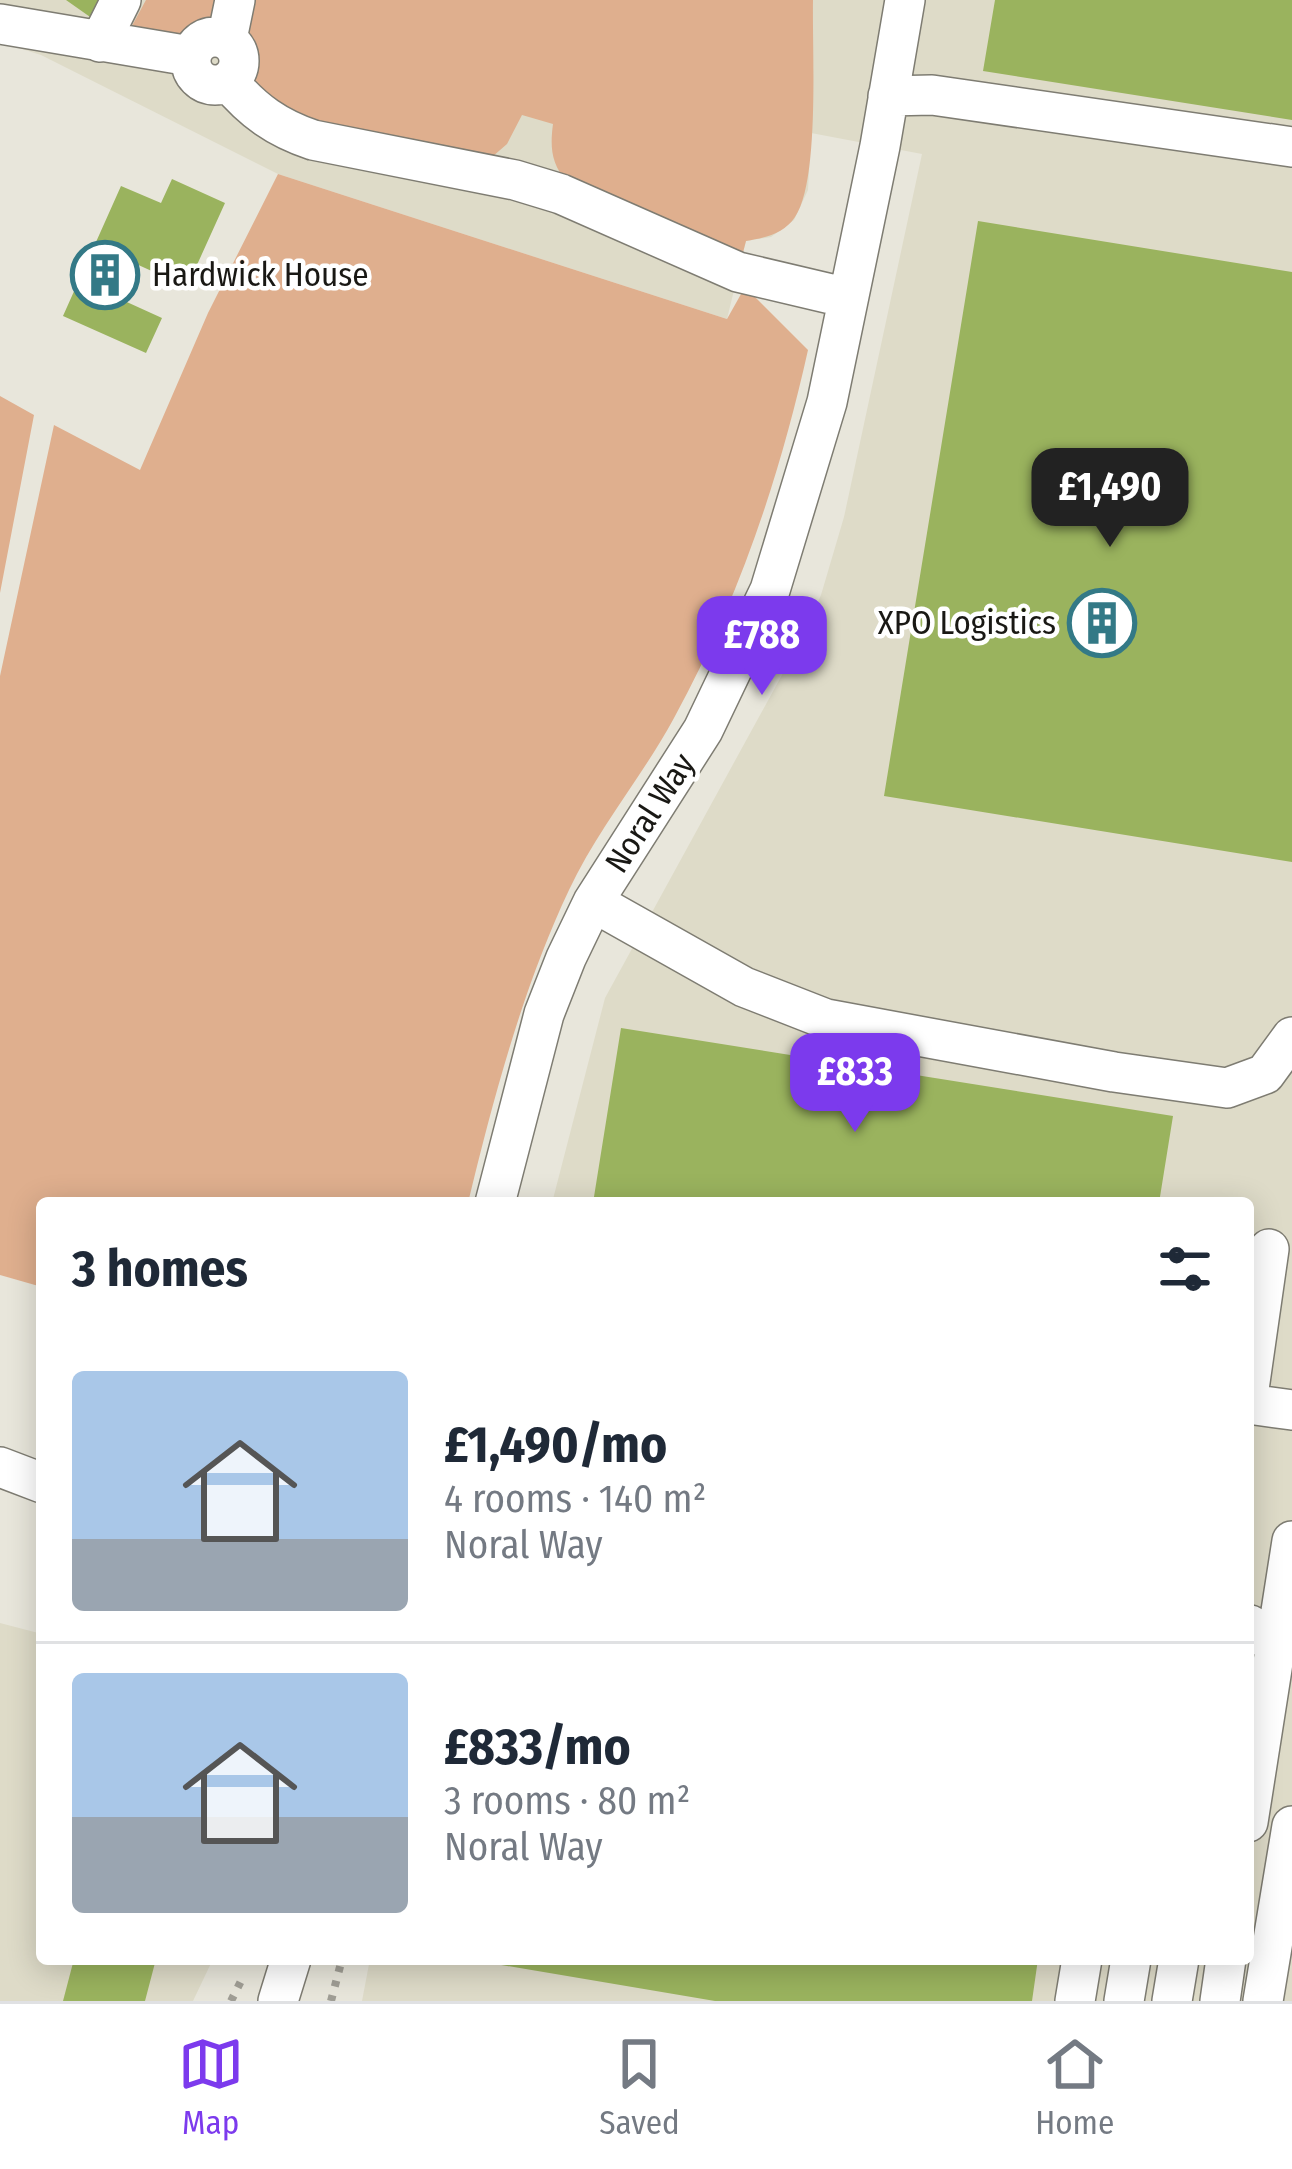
<!DOCTYPE html>
<html lang="en">
<head>
<meta charset="utf-8">
<style>
	body { margin:0; font-family:"Fira Sans Condensed",sans-serif; background:#f6f6f7; color:#1f2937; height:100vh; display:flex; flex-direction:column; font-size:45px; white-space:nowrap }
	* { box-sizing:border-box; margin:0 }
	p { font-size:39px; color:#747a83 }
	.icon { flex:none; width:66px; height:66px; fill:none; stroke:currentColor; stroke-width:2; stroke-linecap:round; stroke-linejoin:round }
	.map { position:relative; flex:1; overflow:hidden }
	.drawer { position:absolute; left:36px; top:1197px; width:1218px; height:768px; display:flex; flex-direction:column; background:#fff; border-radius:12px; box-shadow:0 6px 30px #0003 }
	.drawer>* { flex:none }
	.price { position:absolute; translate:-50% -102px; padding:0 27px; border-radius:24px; background:#7c3aed; color:#fff; font-size:39px; line-height:78px; filter:drop-shadow(0 3px 6px #0008) }
	.price::after { content:''; position:absolute; left:50%; top:72px; width:36px; height:27px; margin-left:-18px; background:inherit; clip-path:polygon(0 0,100% 0,50% 100%) }
	.price.on { background:#222; color:#fff }
	ul { padding:0; list-style:none }
	li { display:flex; align-items:center; gap:36px; height:300px; padding:0 36px }
	li+li { border-top:3px solid #e0e1e3 }
	li span { display:grid; place-items:center; flex:none; width:336px; height:240px; border-radius:12px; color:#555 }
	li>.icon { margin-inline-start:auto }
	span .icon { width:144px; height:144px; fill:#fffc; stroke-width:1 }
	li b { font-size:51px }
	h2 { display:flex; justify-content:space-between; align-items:center; height:144px; padding:0 36px; font-size:51px }
	.menu { display:flex; justify-content:space-around; align-items:center; height:168px; border-top:3px solid #e0e1e3; background:#fff; font-size:33px; color:#747a83 }
	.menu a { display:grid; justify-items:center; gap:6px }
	.menu .on { color:#7c3aed }
	.map>svg:first-child { display:block }
	.built { fill:#dedbc8 }
	.green { fill:#dfaf8e }
	.building { fill:#9ab35e }
	.lines { fill:none; stroke-linecap:round; stroke-linejoin:round }
	.minor-casing { stroke:#7e7c72; stroke-width:42 }
	.path { stroke:#a09e95; stroke-width:8; stroke-dasharray:6 9; stroke-linecap:butt }
	.minor { stroke:#fff; stroke-width:39 }
	.labels { text-anchor:middle; dominant-baseline:central; stroke-width:9; stroke-linejoin:round; paint-order:stroke }
	.poi-label { font-size:33px; fill:#191814; stroke:#fff; text-anchor:start }
	.street-label { font-size:33px; fill:#191814; stroke:#fff }
</style>
</head>
<body>
<div class="map">
<svg width="1292" height="2001" viewBox="0 0 1292 2001">
	<rect width="100%" height="100%" fill="#e8e6db"/>
	<path class="built" d="M 0,0 L 1292,0 L 1292,2001 L 362,2001 L 370,1959 L 1248,1959 L 1248,1203 L 552,1203 L 605,998 L 794,653 L 821,595 L 844,517 L 922,154 L 811,133 L 808,190 L 794,220 L 771,237 L 746,241 L 727,319 L 278,174 L 41,55 L 0,42 Z
		M 0,1623 L 42,1634 L 42,1959 L 213,1959 L 193,2001 L 0,2001 Z"/>
	<path class="green" d="M 146,0 L 219,0 L 211,36 L 197,45 L 121,46 Z
		M 252,0 L 813,0 C 812,48 820,181 795,217 C 784,234 764,238 746,241 L 741,260 L 567,182 C 551,164 550,147 553,124 L 522,115 L 507,144 L 492,157 L 277,119 L 252,100 L 246,32 Z
		M 278,174 L 727,319 L 745,287 L 808,350 C 779,480 738,601 674,718 C 642,777 597,830 569,890 C 523,987 493,1099 468,1203 L 42,1203 L 42,1287 L 0,1275 L 0,676 L 54,425 L 140,470 L 208,313 Z
		M 0,396 L 34,415 L 0,593 Z"/>
	<path class="building" d="M 66,0 L 107,0 L 93,19 Z
		M 995,0 L 1292,0 L 1292,120 L 983,71 Z
		M 172,179 L 225,203 L 187,287 L 134,263 L 118,298 L 162,318 L 146,353 L 63,316 L 121,186 L 161,203 Z
		M 978,221 L 1292,272 L 1292,862 L 884,796 Z
		M 621,1028 L 1173,1116 L 1159,1203 L 593,1203 Z
		M 74,1959 L 156,1959 L 145,2001 L 63,2001 Z
		M 466,1959 L 1038,1959 L 1032,2001 L 715,2001 Z"/>
	<g class="lines">
		<g class="minor-casing">
			<path id="minor" d="M 0,24 L 190,56
				M191 61a24 24 0 1 1 48 0a24 24 0 1 1-48 0Z
				M 227,39 L 235,0
				M 100,42 L 121,0
				M 228,81 C 253,111 277,128 313,140 L 515,180 L 561,194 L 738,272 L 848,298
				M 888,96 L 932,95 L 1292,147
				M 593,902 L 744,987 L 826,1019 L 1114,1072 L 1227,1088 L 1265,1074 L 1292,1037
				M 495,1203 L 544,1014 L 566,958 L 593,902 L 703,730 L 770,590 L 827,402 L 880,146 L 905,0
				M 1248,1396 L 1269,1249
				M 1248,1404 L 1292,1410
				M 0,1467 L 42,1483
				M 1248,1636 L 1250,1625
				M 1248,1822 L 1292,1541
				M 278,2001 L 291,1959
				M 1075,2001 L 1082,1959
				M 1124,2001 L 1131,1959
				M 1172,2001 L 1179,1959
				M 1220,2001 L 1226,1959
				M 1263,2001 L 1292,1826"/>
		</g>
		<path class="path" d="M 231,2001 L 241,1981
			M 331,2001 L 342,1959"/>
		<use href="#minor" class="minor"/>
	</g>
	<defs>
		<g id="building-ring" transform="scale(3.45)"><circle r="9.5" fill="#fff" stroke="#337986" stroke-width="1.5"/><path d="M-4-6H4V6H1V3H-1V6H-4ZM-2.5-4.3h1.7v1.8h-1.7ZM.8-4.3h1.7v1.8H.8ZM-2.5-1h1.7V.8h-1.7ZM.8-1h1.7V.8H.8Z" fill="#337986"/></g>
	</defs>
	<g fill-rule="evenodd">
		<use href="#building-ring" x="105" y="275"/>
		<use href="#building-ring" x="1102" y="623"/>
	</g>
	<g class="labels">
		<g class="poi-label">
			<text x="152" y="275">Hardwick House</text>
			<text x="1056" y="623" text-anchor="end">XPO Logistics</text>
		</g>
		<g class="street-label">
			<text transform="translate(650 813) rotate(-57)">Noral Way</text>
		</g>
	</g>
</svg>
<b class="price on" style="left:1110px;top:550px">£1,490</b>
<b class="price" style="left:762px;top:698px">£788</b>
<b class="price" style="left:855px;top:1135px">£833</b>
<section class="drawer">
<h2>3 homes<svg class="icon" aria-label="filters" viewBox="0 0 24 24"><path d="M4 7h16M4 17h16"/><circle cx="9" cy="7" r="2"/><circle cx="15" cy="17" r="2"/></svg></h2>
<ul>
<li><span style="background:linear-gradient(#a9c7e8 70%,#9aa5b1 0)"><svg class="icon" aria-label="home" viewBox="0 0 24 24"><path d="M3 11l9-7 9 7M6 9v11h12V9"/></svg></span><div><b>£1,490/mo</b><p>4 rooms · 140 m²</p><p>Noral Way</p></div></li>
<li><span style="background:linear-gradient(#a9c7e8 60%,#9aa5b1 0)"><svg class="icon" aria-label="home" viewBox="0 0 24 24"><path d="M3 11l9-7 9 7M6 9v11h12V9"/></svg></span><div><b>£833/mo</b><p>3 rooms · 80 m²</p><p>Noral Way</p></div></li>
</ul>
</section>
</div>
<nav class="menu">
<a class="on"><svg class="icon" aria-label="map" viewBox="0 0 24 24"><path d="M3 6l6-2 6 2 6-2v14l-6 2-6-2-6 2zM9 4v14M15 6v14"/></svg>Map</a>
<a><svg class="icon" aria-label="saved" viewBox="0 0 24 24"><path d="M7 4h10v16l-5-4-5 4z"/></svg>Saved</a>
<a><svg class="icon" aria-label="home" viewBox="0 0 24 24"><path d="M3 11l9-7 9 7M6 9v11h12V9"/></svg>Home</a>
</nav>
</body>
</html>
